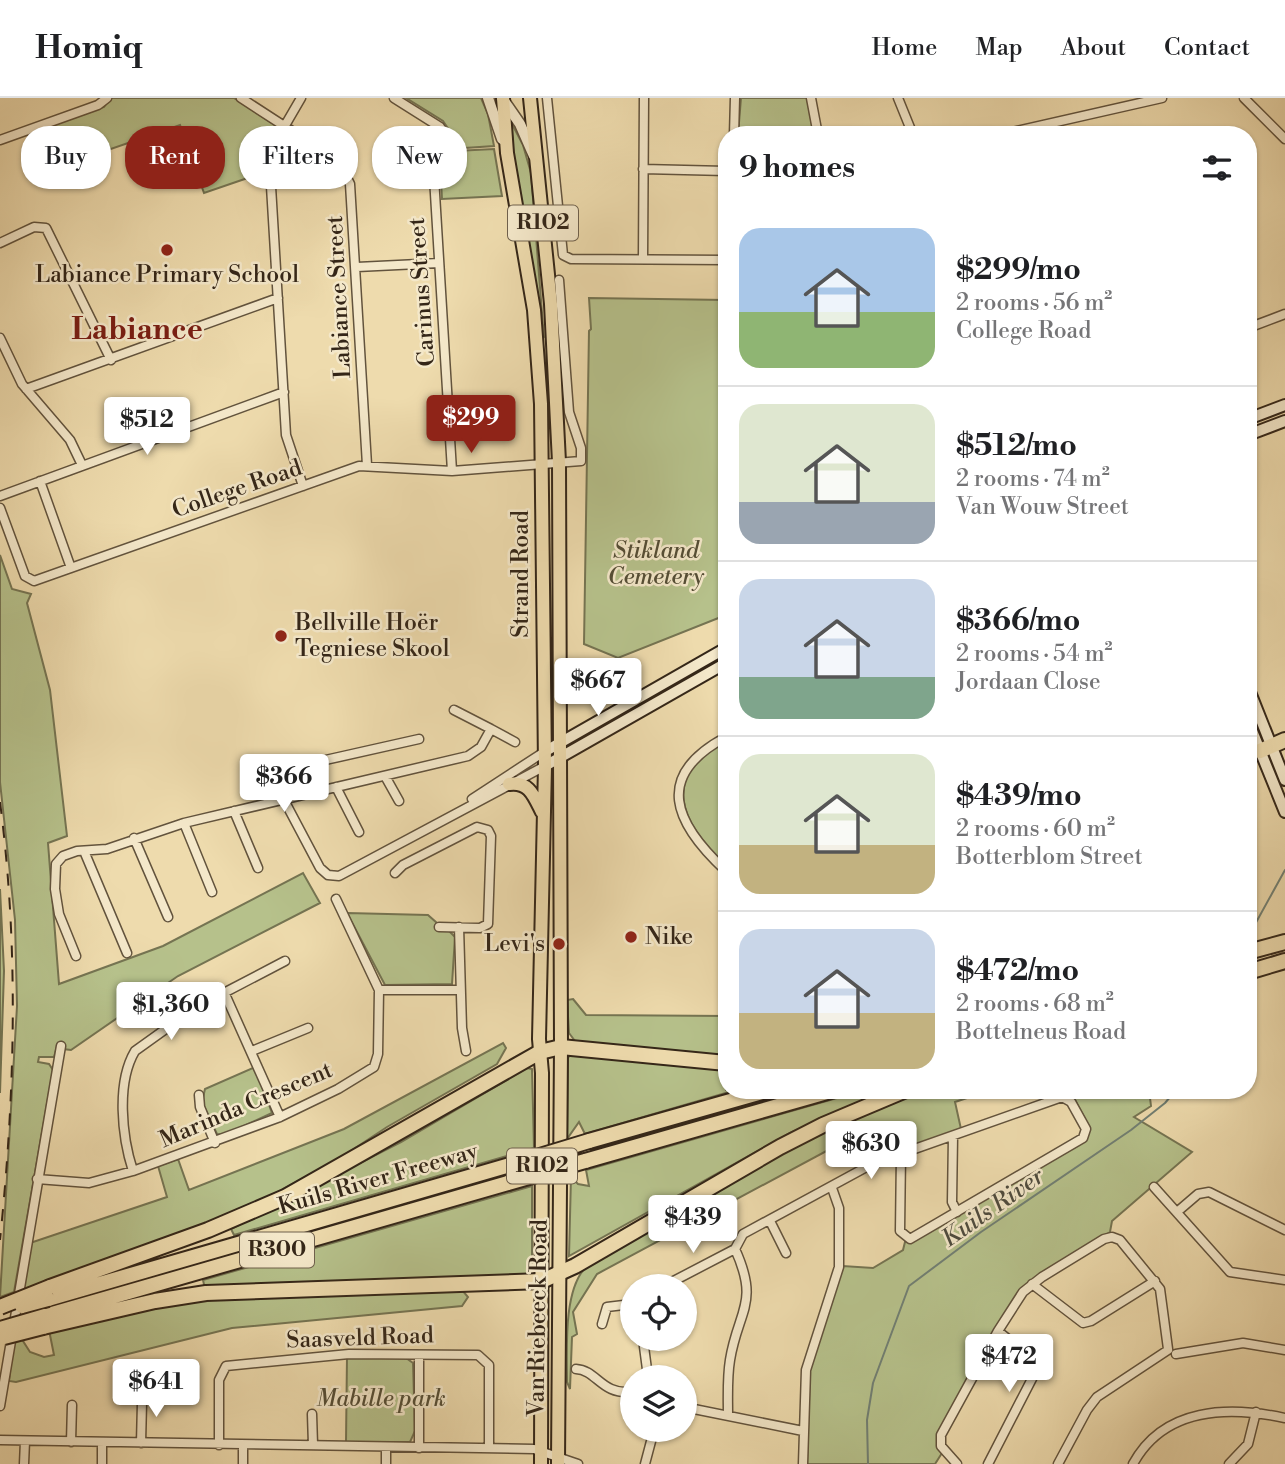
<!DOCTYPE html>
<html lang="en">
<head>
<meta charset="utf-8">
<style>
	body { margin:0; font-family:"Libre Bodoni",serif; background:#f2f2f2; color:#202124; height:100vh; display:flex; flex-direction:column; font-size:26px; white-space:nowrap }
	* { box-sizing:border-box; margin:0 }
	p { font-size:23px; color:#757577 }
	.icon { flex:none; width:38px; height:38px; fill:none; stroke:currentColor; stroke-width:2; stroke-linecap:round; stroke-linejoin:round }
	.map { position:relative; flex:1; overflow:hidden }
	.drawer { position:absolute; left:718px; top:28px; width:539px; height:973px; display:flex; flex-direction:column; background:#fff; border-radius:28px; box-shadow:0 2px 5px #0004 }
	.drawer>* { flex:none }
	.hud { position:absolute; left:21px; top:28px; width:592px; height:63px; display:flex; gap:14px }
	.fabs { position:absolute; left:620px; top:1176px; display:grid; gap:14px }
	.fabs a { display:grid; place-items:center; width:77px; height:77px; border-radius:50%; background:#fff; box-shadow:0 2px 5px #0004; font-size:35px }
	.price { position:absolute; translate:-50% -60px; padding:0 16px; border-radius:7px; background:#fff; color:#222; font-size:23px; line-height:46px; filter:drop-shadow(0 2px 4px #0008) }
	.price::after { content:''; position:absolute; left:50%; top:42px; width:21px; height:16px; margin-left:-10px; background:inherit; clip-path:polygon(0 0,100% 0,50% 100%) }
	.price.selected { background:#8f2418; color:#fff }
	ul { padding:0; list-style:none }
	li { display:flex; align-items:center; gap:21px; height:175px; padding:0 21px }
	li+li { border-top:2px solid #e0e0e0 }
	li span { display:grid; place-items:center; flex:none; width:196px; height:140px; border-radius:21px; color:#555 }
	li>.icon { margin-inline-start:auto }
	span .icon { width:84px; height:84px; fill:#fffc; stroke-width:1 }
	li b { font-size:30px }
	h2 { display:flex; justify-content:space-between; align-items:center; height:84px; padding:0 21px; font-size:30px }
	.pill { padding:0 24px; border-radius:28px; background:#fff; box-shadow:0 2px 5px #0004; font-size:24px; line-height:63px }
	.pill.selected { background:#8f2418; color:#fff }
	header { display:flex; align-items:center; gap:42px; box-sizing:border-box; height:98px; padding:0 35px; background:#fff; border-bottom:2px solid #e0e0e0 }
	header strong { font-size:33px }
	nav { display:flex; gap:38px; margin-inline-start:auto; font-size:24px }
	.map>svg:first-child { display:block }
	.green { fill:#b6c18b; stroke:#757452; stroke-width:2 }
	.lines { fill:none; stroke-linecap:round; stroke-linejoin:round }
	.stream { stroke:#717f73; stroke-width:2 }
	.minor-casing { stroke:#62533d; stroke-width:11 }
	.tertiary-casing { stroke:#62533d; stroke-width:13 }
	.secondary-casing { stroke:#342618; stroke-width:14 }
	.primary-casing { stroke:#342618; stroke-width:16 }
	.motorway-casing { stroke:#342618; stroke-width:18 }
	.minor { stroke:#f4e8ca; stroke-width:8 }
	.tertiary { stroke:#f4e8ca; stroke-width:10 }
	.secondary { stroke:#f4e8ca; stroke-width:10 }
	.primary { stroke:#eedbad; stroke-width:12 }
	.motorway { stroke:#eedbad; stroke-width:14 }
	.rail { stroke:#342618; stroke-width:2; stroke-dasharray:12 12; stroke-linecap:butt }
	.motorway-bridge-casing { stroke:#342618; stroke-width:18; stroke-linecap:butt }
	.motorway-bridge { stroke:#eedbad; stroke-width:14 }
	.poi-dot { fill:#8f2418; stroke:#f4e8ca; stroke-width:2.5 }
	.labels { text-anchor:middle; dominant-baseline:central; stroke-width:5; stroke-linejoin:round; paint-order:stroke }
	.shield { fill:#f4e8ca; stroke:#6e604d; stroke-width:2 }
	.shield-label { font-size:21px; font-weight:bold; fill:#342618 }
	.poi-label { font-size:23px; fill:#342618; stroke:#f4e8ca; text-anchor:start }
	.street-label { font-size:23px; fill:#342618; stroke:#f4e8ca }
	.park-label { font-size:23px; font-style:italic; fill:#544d35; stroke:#f4e8ca }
	.water-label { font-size:24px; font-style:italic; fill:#4e4b3e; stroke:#f4e8ca }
	.district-label { font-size:30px; font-weight:bold; fill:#7a1f14; stroke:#f4e8ca }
</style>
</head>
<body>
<header>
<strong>Homiq</strong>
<nav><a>Home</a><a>Map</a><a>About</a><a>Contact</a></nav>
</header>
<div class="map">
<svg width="1285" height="1366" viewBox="0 0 1285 1366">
	<rect width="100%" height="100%" fill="#eedbad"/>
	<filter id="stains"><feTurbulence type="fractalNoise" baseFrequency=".00286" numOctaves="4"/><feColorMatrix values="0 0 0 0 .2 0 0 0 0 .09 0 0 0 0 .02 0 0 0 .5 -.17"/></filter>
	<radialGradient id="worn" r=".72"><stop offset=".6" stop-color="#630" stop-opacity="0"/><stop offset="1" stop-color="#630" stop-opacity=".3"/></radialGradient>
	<path class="green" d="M 111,0 L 234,0 L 278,29 L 265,52 L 265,74 L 204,95 L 180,27 L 53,71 L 39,32 L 104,9 Z
		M 406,0 L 481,0 L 488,16 L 494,48 L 450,51 L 447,49 L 451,35 L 443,23 Z
		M 741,0 L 807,0 L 814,37 L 738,37 Z
		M 511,24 L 523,47 L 531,75 L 544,240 L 514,63 Z
		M 494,51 L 502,98 L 442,101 L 440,64 L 446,63 L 455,53 Z
		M 589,200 L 726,202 L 726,517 L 618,560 L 584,546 L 589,233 L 591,231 Z
		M 0,457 L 12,491 L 31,496 L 27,505 L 50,592 L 67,738 L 48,745 L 59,886 L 163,848 L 303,775 L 320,805 L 178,878 L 71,952 L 63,951 L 63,946 L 58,945 L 54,959 L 39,959 L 38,964 L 49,966 L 53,972 L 14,1194 L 0,1199 L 17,908 L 15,822 L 0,684 Z
		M 726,643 L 726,768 C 699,741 665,703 695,665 C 701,656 717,649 726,643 Z
		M 0,791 L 4,873 L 0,995 Z
		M 347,815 L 428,817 L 437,825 L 437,832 L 449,833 L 455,839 L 452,886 L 385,887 Z
		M 573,901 L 586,917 L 726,918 L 726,961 L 575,943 L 569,935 L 567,902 Z
		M 503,945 L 506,950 L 497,966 L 387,1029 L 340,1060 L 267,1100 L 217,1122 L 22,1192 L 30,1145 L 167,1099 L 158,1068 L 178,1061 L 189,1092 L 344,1031 Z
		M 571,955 L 726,971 L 726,992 L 736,992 L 585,1036 L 579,1024 L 567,1041 L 568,960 Z
		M 255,969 L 272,1015 L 224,1037 L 217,1036 L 202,1004 L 205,991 Z
		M 527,970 L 532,971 L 534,1050 L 234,1137 L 231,1131 L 401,1044 Z
		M 865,992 L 886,992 L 790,1035 L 569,1158 L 571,1079 L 578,1086 L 589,1088 L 586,1072 Z
		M 923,992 L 991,992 L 955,1004 L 961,1031 L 885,1058 L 876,1032 L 845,1043 L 597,1176 L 573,1214 L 577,1236 L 572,1239 L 570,1291 L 567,1284 C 567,1252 563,1192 586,1169 L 804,1043 Z
		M 1070,992 L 1149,992 L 1151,1008 L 1134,1019 L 1192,1054 L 1112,1123 L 1110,1134 L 1023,1189 L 994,1232 L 938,1336 L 937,1344 L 942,1355 L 935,1366 L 807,1366 L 810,1272 L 843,1168 L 873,1170 L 903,1152 L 905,1144 L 910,1144 L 1087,1040 L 1089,1029 Z
		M 532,1088 L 532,1173 L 529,1176 L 205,1191 L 203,1182 Z
		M 462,1192 L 468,1199 L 462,1208 L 232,1230 L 16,1284 L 9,1283 L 13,1242 L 21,1240 L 30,1254 L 44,1259 L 54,1257 L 49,1232 L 193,1201 Z
		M 347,1259 L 406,1260 L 413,1265 L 415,1333 L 410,1344 L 346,1344 Z"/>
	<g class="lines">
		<path class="stream" d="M 1248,839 L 1285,772
			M 868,1366 L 867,1322 L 873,1285 L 909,1188 L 981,1134 L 1131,1032 L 1165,1005 L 1176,992"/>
		<g class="minor-casing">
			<path id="minor" d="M 241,0 L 329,57 L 341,68 L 350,86 L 367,367
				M 301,0 L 269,55 L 286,337 L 303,388
				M 394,0 L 440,29 L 444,36 L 433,63 L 452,373
				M 547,0 L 563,157 L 571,161 L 726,162
				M 811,0 L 818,37
				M 898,0 L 913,37
				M 1244,0 L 1285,41
				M 734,37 L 735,0
				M 999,37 L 1162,0
				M 0,42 L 98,7 L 107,0
				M 643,71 L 726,73
				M 0,145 L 34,129 L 46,130 L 111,262
				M 643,161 L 644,0
				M 357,169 L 439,165
				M 1248,230 L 1285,216
				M 0,240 L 22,286 L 70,342 L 82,367
				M 26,291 L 278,200
				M 40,383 L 71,470
				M 0,398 L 284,294
				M 0,410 L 25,478 L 34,483 L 359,368 L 452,373 L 581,363 L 581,350 L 569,314 L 559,182
				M 491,631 L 515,644
				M 726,639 C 653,678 674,725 726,773
				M 385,678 L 399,703
				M 336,689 L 359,734
				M 317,694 L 314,671 L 321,663 L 419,641
				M 472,701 L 544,654
				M 284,702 L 320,770 L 328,777 L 339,778 L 545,668
				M 234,713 L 258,770
				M 184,725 L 212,794
				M 134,740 L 168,819
				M 84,753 L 127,855
				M 395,775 L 403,767 L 477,729 L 488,732 L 491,738 L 488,826 L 480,830 L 439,829
				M 459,829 L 462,930 L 466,953
				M 76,858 L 59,816 L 55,791 L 56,766 L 63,758 L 77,753 L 107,751 L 184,725 L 468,658 L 481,649 L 491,631 L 454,612
				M 379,892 L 460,892
				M 224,894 L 280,1019
				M 252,953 L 308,930
				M 199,997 L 200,1009 L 215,1045
				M 953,1038 L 952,1104 L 957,1114
				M 133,1073 C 122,1039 116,985 135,953 L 195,910 L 285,863
				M 37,1081 L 89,1085 L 133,1073 L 280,1019 L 338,991 L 374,969 L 378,956 L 379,892 L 336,801
				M 1154,1089 L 1230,1174 L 1285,1182
				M 1177,1114 L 1198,1096 L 1209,1094 L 1285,1132
				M 770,1123 L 786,1155
				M 1032,1186 L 1083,1225 L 1091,1223 L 1155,1183
				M 664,1188 L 735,1151 L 743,1136 L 872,1066 L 1062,999 L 1071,1004 L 1086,1031 L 1083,1040 L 910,1141 L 900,1133 L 901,1056
				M 602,1226 L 607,1209 L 632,1206
				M 643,1241 L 648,1279
				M 1176,1256 L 1243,1245 L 1285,1252
				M 576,1271 C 597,1272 601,1297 632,1294
				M 0,1308 L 61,948
				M 684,1309 L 803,1333
				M 312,1316 L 313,1347
				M 728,1317 C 728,1299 727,1280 730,1262 C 738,1212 760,1206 735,1151
				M 0,1342 L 534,1351 L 578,1366
				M 71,1344 L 72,1307
				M 141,1345 L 142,1305 L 148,1289
				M 219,1347 L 219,1282 L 226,1268 L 349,1256 L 478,1257 L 489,1267 L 489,1350
				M 243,1347 L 243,1366
				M 419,1350 L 419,1257
				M 24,1366 L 25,1343
				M 102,1366 L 102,1345
				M 386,1366 L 386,1349
				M 645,1366 L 654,1332
				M 803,1366 L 806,1272 L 839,1169 L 839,1110 L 832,1090
				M 957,1366 L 941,1348 L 941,1337 L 998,1233 L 1023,1194 L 1042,1179 L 1104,1141 L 1112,1139 L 1120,1142 L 1160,1191 L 1168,1251
				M 988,1366 L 1037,1271 L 1033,1261 L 998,1233
				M 1058,1366 L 1087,1312 L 1097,1299 L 1168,1252
				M 1133,1366 C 1164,1309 1229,1308 1285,1320
				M 1229,1366 L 1248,1346 L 1256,1314"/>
		</g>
		<g class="tertiary-casing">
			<path id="tertiary" d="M 488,0 L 502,41
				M 502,0 L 520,26 L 534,58"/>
		</g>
		<g class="secondary-casing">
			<path id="secondary" d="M 1248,321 L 1285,307
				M 1248,337 L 1285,323
				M 1248,589 L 1285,682
				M 1248,623 L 1285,714
				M 544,654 L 726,550
				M 545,668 L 726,565"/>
		</g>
		<g class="primary-casing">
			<path id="primary" d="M 503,0 L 507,55 L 534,212 L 541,306 L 545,668 L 539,941 L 542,975 L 541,1366
				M 530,0 L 551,206 L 559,364 L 561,949 L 558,1366
				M 509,686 C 529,683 534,698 542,714"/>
		</g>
		<g class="motorway-casing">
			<path id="motorway" d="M 1260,653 L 1285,642
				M 1248,854 L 1285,844
				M 1248,874 L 1285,863
				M 589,1043 L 769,992
				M 585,1063 L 834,992
				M 50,1189 L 208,1132 L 285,1099 L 540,954 L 561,949 L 726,965
				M 48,1201 L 510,1067
				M 45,1218 L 508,1085
				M 43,1229 L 155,1203 L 206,1195 L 542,1183 L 575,1168 L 780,1049 L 823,1027 L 906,992"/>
		</g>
		<use href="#minor" class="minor"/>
		<use href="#tertiary" class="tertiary"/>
		<use href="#secondary" class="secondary"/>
		<use href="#primary" class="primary"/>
		<use href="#motorway" class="motorway"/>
		<path class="rail" d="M 0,704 C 19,850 15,995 0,1142"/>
		<g class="motorway-bridge-casing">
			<path id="motorway-bridge" d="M 510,1067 L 589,1043
				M 508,1085 L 585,1063
				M 22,1208 L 48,1201
				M 0,1209 L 50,1189
				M 0,1231 L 45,1218
				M 4,1239 L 43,1229"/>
		</g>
		<use href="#motorway-bridge" class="motorway-bridge"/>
	</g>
	<g class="poi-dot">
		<circle cx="167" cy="152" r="7"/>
		<circle cx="281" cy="538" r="7"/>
		<circle cx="631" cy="839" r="7"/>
		<circle cx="559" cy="846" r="7"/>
	</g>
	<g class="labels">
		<g class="shield">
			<rect x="508" y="107.5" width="70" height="35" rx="5"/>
			<rect x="507" y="1050.5" width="70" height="35" rx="5"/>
			<rect x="240" y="1134.5" width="74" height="35" rx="5"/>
		</g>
		<g class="shield-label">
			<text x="543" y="125">R102</text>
			<text x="542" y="1068">R102</text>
			<text x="277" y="1152">R300</text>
		</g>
		<g class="poi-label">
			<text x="167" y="177" text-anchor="middle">Labiance Primary School</text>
			<text x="295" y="525">Bellville Hoër<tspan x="295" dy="26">Tegniese Skool</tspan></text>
			<text x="645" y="839">Nike</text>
			<text x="545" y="846" text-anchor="end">Levi's</text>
		</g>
		<g class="street-label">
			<text transform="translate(422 194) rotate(-94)">Carinus Street</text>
			<text transform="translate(339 199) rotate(-93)">Labiance Street</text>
			<text transform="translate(237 391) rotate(-19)">College Road</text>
			<text transform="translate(521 476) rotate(-90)">Strand Road</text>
			<text transform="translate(246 1007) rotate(-23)">Marinda Crescent</text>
			<text transform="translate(378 1081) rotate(-16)">Kuils River Freeway</text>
			<text transform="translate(538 1220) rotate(-89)">Van Riebeeck Road</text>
			<text transform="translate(360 1240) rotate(-2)">Saasveld Road</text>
		</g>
		<g class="park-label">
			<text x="656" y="453">Stikland<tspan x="656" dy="26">Cemetery</tspan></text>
			<text x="381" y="1301">Mabille park</text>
		</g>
		<g class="water-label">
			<text transform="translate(993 1110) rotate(-35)">Kuils River</text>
		</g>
		<g class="district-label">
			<text x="137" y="232">Labiance</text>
		</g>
	</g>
	<rect width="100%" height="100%" filter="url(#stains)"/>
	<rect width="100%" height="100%" fill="url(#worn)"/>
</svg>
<div class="fabs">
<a><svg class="icon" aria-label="locate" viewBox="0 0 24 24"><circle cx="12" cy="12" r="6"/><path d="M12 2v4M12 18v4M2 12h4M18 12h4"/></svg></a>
<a><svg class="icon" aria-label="layers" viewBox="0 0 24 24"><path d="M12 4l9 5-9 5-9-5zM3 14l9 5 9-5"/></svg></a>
</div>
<b class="price selected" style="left:471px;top:357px">$299</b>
<b class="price" style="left:147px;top:359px">$512</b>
<b class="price" style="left:598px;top:620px">$667</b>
<b class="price" style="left:284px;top:716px">$366</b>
<b class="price" style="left:171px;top:944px">$1,360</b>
<b class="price" style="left:871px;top:1083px">$630</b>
<b class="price" style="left:693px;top:1157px">$439</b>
<b class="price" style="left:1009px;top:1296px">$472</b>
<b class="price" style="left:156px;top:1321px">$641</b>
<div class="hud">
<a class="pill">Buy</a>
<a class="pill selected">Rent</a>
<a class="pill">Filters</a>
<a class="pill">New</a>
</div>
<section class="drawer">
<h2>9 homes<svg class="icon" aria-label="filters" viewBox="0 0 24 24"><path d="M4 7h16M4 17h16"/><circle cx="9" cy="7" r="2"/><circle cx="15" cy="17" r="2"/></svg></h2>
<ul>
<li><span style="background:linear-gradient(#a9c7e8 60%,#8fb573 0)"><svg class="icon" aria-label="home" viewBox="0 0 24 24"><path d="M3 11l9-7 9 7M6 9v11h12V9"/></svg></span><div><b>$299/mo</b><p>2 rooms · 56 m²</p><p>College Road</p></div></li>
<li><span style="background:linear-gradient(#dfe7d0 70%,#9aa5b1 0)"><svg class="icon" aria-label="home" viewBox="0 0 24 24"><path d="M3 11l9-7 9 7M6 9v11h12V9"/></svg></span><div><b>$512/mo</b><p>2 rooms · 74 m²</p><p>Van Wouw Street</p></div></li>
<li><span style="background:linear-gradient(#c9d6e8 70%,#7fa58c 0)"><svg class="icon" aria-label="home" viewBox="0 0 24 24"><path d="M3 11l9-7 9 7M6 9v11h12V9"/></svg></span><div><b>$366/mo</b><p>2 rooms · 54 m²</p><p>Jordaan Close</p></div></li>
<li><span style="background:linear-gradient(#dfe7d0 65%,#c2b280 0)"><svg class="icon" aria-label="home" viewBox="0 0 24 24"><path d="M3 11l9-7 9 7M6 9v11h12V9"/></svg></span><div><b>$439/mo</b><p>2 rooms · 60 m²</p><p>Botterblom Street</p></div></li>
<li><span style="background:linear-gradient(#c9d6e8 60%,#c2b280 0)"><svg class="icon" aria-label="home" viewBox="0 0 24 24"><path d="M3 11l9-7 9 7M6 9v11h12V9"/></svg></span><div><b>$472/mo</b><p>2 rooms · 68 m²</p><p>Bottelneus Road</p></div></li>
</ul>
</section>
</div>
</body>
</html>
